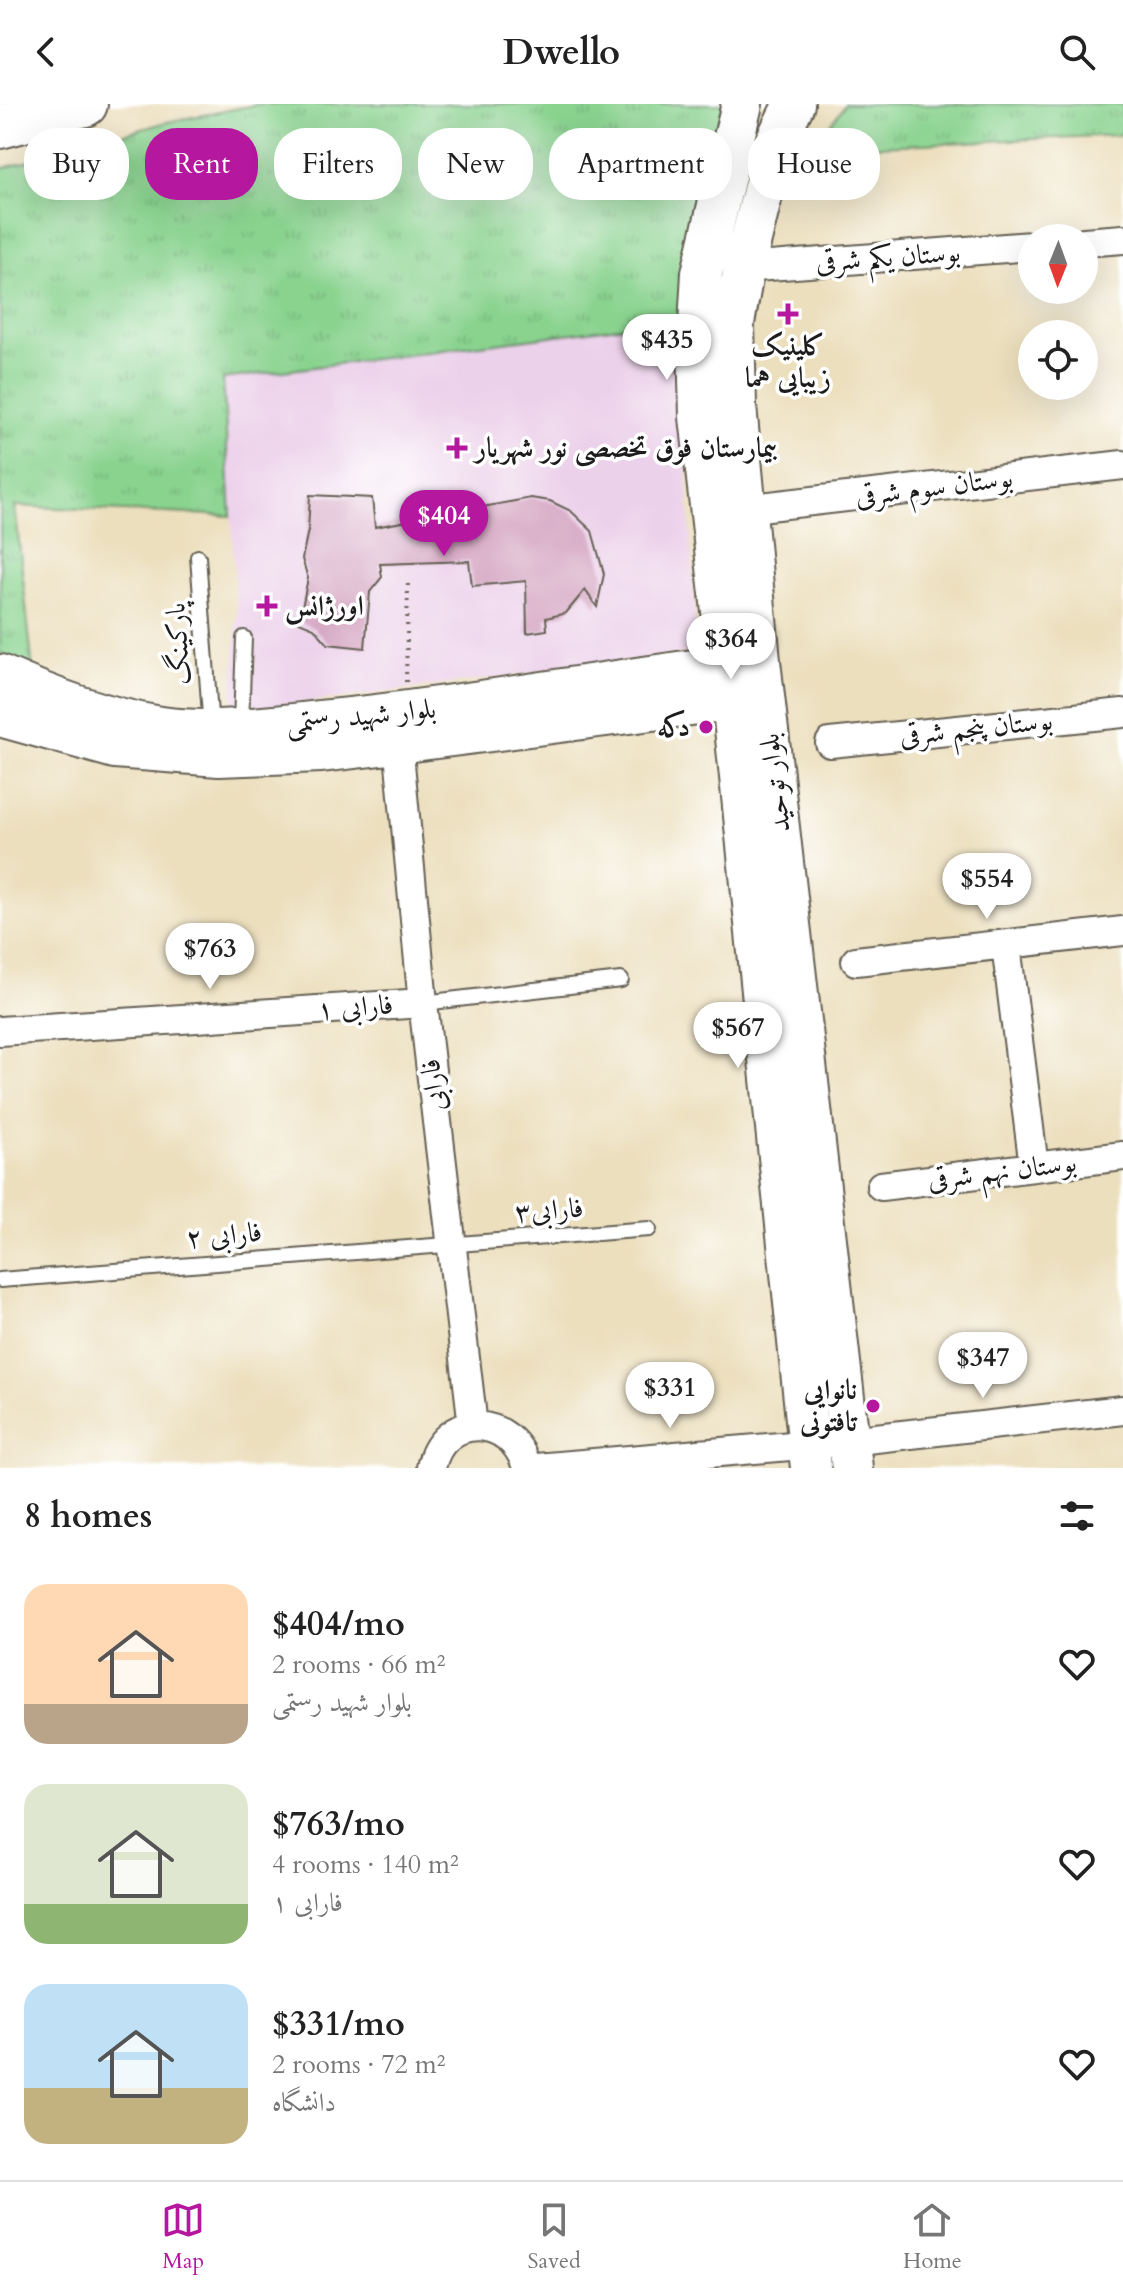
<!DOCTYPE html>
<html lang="en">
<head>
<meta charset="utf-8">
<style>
	body { margin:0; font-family:Cardo,Amiri,serif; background:#f2f2f2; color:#222; height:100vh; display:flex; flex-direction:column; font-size:30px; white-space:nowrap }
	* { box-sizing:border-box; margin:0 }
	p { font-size:26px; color:#767676 }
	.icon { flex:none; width:44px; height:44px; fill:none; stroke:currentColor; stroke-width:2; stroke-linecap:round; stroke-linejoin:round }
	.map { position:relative; height:1364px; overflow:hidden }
	.sheet { display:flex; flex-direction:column; background:#fff; flex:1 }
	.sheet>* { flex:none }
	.banner { position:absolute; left:24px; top:24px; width:1076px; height:72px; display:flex; gap:16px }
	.needle { width:52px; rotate:181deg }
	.fabs { position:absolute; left:1018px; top:120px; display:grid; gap:16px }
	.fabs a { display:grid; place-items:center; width:80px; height:80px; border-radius:50%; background:#fff; box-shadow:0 8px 32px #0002; font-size:40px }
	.price { position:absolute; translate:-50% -68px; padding:0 18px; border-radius:28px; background:#fff; color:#222; font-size:26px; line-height:52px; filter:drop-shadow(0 2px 4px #0008) }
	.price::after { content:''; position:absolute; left:50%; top:48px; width:24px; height:18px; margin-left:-12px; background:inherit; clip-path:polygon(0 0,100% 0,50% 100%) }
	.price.on { background:#b5179e; color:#fff }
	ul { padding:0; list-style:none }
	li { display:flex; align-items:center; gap:24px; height:200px; padding:0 24px }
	li span { display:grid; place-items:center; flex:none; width:224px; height:160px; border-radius:24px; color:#555 }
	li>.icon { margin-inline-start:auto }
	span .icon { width:96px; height:96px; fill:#fffc; stroke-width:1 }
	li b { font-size:34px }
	h2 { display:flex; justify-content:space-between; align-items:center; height:96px; padding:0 24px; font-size:34px }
	.pill { padding:0 28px; border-radius:32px; background:#fff; box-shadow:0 8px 32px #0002; font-size:28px; line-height:72px }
	.pill.on { background:#b5179e; color:#fff }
	header { display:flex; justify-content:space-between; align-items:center; height:104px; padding:0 24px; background:#fff; font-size:36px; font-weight:700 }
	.tabs { display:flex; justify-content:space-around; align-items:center; height:112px; border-top:2px solid #e0e0e0; background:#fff; font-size:22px; color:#767676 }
	.tabs a { display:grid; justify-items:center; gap:4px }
	.tabs .on { color:#b5179e }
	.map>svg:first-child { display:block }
	.built { fill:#ecd1ea }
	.park { fill:url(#park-tufts); stroke:#537856; stroke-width:2 }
	.building { fill:#d3a2c0 }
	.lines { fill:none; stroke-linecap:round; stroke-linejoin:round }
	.lane-casing { stroke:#656054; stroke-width:18 }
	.street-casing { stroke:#656054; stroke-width:32 }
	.secondary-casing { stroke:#656054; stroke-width:44 }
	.highway-casing { stroke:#656054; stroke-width:48 }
	.path { stroke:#656054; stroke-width:4; stroke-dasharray:2 6; stroke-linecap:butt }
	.lane { stroke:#fff; stroke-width:14 }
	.street { stroke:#fff; stroke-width:28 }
	.secondary { stroke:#fff; stroke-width:40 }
	.highway { stroke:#fff; stroke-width:44 }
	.poi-dot { fill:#b5179e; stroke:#fff; stroke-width:3 }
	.labels { text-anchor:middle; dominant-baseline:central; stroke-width:7; stroke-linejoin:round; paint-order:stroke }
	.street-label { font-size:28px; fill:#1c1c1c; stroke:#fff }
	.poi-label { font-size:28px; font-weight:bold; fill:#1c1c1c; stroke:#fff; text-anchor:start }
</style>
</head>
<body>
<header><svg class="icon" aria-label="back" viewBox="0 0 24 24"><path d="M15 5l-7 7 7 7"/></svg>Dwello<svg class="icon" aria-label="search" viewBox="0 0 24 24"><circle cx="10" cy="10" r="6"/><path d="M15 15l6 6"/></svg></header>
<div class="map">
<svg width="1123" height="1364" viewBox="0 0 1123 1364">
	<defs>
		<pattern id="park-tufts" width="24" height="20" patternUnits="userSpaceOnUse" patternTransform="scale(2)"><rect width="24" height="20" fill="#8ad38f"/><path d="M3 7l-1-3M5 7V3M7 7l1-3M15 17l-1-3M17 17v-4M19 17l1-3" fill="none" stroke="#76b57b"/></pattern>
	</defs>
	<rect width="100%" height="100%" fill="#fff"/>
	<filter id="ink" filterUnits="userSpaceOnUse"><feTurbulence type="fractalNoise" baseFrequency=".0125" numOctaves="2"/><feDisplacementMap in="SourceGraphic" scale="16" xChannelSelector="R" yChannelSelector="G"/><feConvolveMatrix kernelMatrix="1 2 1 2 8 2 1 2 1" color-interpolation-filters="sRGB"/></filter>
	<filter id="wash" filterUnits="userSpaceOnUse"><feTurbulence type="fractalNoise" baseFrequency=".006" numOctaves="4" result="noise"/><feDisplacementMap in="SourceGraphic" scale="32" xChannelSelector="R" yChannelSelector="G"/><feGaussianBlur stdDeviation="1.8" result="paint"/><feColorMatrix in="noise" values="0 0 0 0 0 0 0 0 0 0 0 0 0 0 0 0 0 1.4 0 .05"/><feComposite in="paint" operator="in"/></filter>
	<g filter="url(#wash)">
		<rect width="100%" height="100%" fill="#ecdfbd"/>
		<path class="built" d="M 679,215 L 697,548 L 232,608 L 237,511 L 223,275 Z"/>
		<path class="park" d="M 260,0 L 728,0 L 692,138 L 679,215 L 223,275 L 231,412 L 15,402 L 33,566 L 0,549 L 0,65 L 167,18 Z
			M 845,0 L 1123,0 L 1123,27 L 1120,31 L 814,45 Z"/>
		<g id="blocks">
			<path class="building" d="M 310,391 L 372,394 L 375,423 L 531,394 L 550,397 L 571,407 L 592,427 L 604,470 L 597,503 L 585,486 L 566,509 L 546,514 L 547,526 L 527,529 L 526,477 L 472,482 L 469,457 L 380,460 L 382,473 L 370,488 L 365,544 L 328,540 L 314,524 L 299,518 L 308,474 L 302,455 L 308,426 Z"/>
		</g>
	</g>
	<g filter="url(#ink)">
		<use href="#blocks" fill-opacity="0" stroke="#656054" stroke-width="2"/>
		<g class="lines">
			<g class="lane-casing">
				<path id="lane" d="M 198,453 L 211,624
					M 241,620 L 244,534
					M 423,899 L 621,876
					M 0,1176 L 649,1125"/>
			</g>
			<g class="street-casing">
				<path id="street" d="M 1084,138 L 1123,135
					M 744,164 L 1032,142
					M 744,405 L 1123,361
					M 398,639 L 423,899 L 473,1322
					M 830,639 L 1123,609
					M 1006,841 L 1034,1063
					M 856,857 L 1123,827
					M 0,927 L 423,899
					M 881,1082 L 1123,1052
					M 431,1364 C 442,1307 513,1310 527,1364
					M 536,1364 L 849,1337 L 1123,1306"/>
			</g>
			<g class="secondary-casing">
				<path id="secondary" d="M 742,0 L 702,169 L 698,238 L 700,313 L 732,595 L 811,1364
					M 794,0 L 775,39 L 744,164 L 734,219 L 736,302 L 760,557 L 852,1364
					M 0,571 C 52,594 105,614 161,623 C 217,631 276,621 331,616 C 472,602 612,575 753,558
					M 0,612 L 115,644 L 219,652 L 321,648 L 398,639 L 760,592"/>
			</g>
			<g class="highway-casing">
				<path id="highway" d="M 0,22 L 85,0"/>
			</g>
			<path class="path" d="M 406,578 L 408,478"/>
			<use href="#lane" class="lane"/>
			<use href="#street" class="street"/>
			<use href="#secondary" class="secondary"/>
			<use href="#highway" class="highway"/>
		</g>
	</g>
	<g class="poi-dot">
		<path d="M784 198h8v8h8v8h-8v8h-8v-8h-8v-8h8z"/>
		<path d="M453 332h8v8h8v8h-8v8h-8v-8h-8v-8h8z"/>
		<path d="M263 490h8v8h8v8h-8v8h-8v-8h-8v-8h8z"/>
		<circle cx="706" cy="623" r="8"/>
		<circle cx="873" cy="1302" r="8"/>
	</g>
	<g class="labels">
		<g class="street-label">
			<text transform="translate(888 153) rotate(-4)">بوستان یکم شرقی</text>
			<text transform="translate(934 383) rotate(-7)">بوستان سوم شرقی</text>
			<text transform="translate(178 540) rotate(-94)">پارکینگ</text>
			<text transform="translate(361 612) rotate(-6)">بلوار شهید رستمی</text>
			<text transform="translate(976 624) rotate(-6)">بوستان پنجم شرقی</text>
			<text transform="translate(775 679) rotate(-97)">بلوار توحید</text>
			<text transform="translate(355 903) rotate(-4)">فارابی ۱</text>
			<text transform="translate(433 981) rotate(-97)">فارابی</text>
			<text transform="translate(1002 1067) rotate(-7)">بوستان نهم شرقی</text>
			<text transform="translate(549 1106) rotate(-4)">فارابی۳</text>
			<text transform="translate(224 1131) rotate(-5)">فارابی ۲</text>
		</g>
		<g class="poi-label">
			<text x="788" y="242" text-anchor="middle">کلینیک<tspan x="788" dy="32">زیبایی هما</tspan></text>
			<text x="475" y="344">بیمارستان فوق تخصصی نور شهریار</text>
			<text x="285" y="502">اورژانس</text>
			<text x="690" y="623" text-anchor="end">دکه</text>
			<text x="857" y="1286" text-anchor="end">نانوایی<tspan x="857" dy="32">تافتونی</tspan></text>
		</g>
	</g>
</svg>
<div class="fabs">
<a><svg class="needle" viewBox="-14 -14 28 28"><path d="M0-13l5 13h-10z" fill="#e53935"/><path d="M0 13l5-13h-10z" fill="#767676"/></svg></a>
<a><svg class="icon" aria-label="locate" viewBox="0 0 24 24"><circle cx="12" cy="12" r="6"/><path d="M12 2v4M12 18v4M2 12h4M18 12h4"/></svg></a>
</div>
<b class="price" style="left:667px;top:278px">$435</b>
<b class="price on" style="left:444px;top:454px">$404</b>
<b class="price" style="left:731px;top:577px">$364</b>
<b class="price" style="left:987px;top:817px">$554</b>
<b class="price" style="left:210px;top:887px">$763</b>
<b class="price" style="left:738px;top:966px">$567</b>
<b class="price" style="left:983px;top:1296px">$347</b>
<b class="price" style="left:670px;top:1326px">$331</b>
<div class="banner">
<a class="pill">Buy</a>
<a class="pill on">Rent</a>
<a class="pill">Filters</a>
<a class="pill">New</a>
<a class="pill">Apartment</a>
<a class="pill">House</a>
</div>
</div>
<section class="sheet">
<h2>8 homes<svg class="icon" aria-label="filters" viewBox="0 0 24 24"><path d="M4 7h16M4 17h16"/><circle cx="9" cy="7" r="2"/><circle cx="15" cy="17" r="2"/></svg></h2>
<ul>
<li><span style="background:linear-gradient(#ffd9b3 75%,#b9a48a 0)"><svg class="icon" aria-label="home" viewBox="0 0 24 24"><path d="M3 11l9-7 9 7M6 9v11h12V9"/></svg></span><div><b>$404/mo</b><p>2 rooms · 66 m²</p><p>بلوار شهید رستمی</p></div><svg class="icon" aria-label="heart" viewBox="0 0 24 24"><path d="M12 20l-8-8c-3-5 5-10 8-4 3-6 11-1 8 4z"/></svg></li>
<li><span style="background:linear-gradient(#dfe7d0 75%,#8fb573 0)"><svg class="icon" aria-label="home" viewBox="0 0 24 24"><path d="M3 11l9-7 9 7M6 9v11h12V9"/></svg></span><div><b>$763/mo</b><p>4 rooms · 140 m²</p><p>فارابی ۱</p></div><svg class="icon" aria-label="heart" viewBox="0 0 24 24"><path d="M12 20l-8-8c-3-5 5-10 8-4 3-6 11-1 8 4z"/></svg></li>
<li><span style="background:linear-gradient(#bfe0f5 65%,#c2b280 0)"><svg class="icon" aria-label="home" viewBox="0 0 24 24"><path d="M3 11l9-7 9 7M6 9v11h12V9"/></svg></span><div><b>$331/mo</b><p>2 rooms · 72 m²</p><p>دانشگاه</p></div><svg class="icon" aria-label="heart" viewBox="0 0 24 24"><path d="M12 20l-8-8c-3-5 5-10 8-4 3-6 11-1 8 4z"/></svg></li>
</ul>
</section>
<nav class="tabs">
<a class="on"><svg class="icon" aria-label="map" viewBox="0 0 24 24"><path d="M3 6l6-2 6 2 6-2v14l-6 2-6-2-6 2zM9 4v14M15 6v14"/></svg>Map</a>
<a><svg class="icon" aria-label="saved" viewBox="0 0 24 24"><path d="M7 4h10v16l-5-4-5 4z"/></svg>Saved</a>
<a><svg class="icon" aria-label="home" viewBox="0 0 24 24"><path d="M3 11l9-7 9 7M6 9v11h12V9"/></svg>Home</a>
</nav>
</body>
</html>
